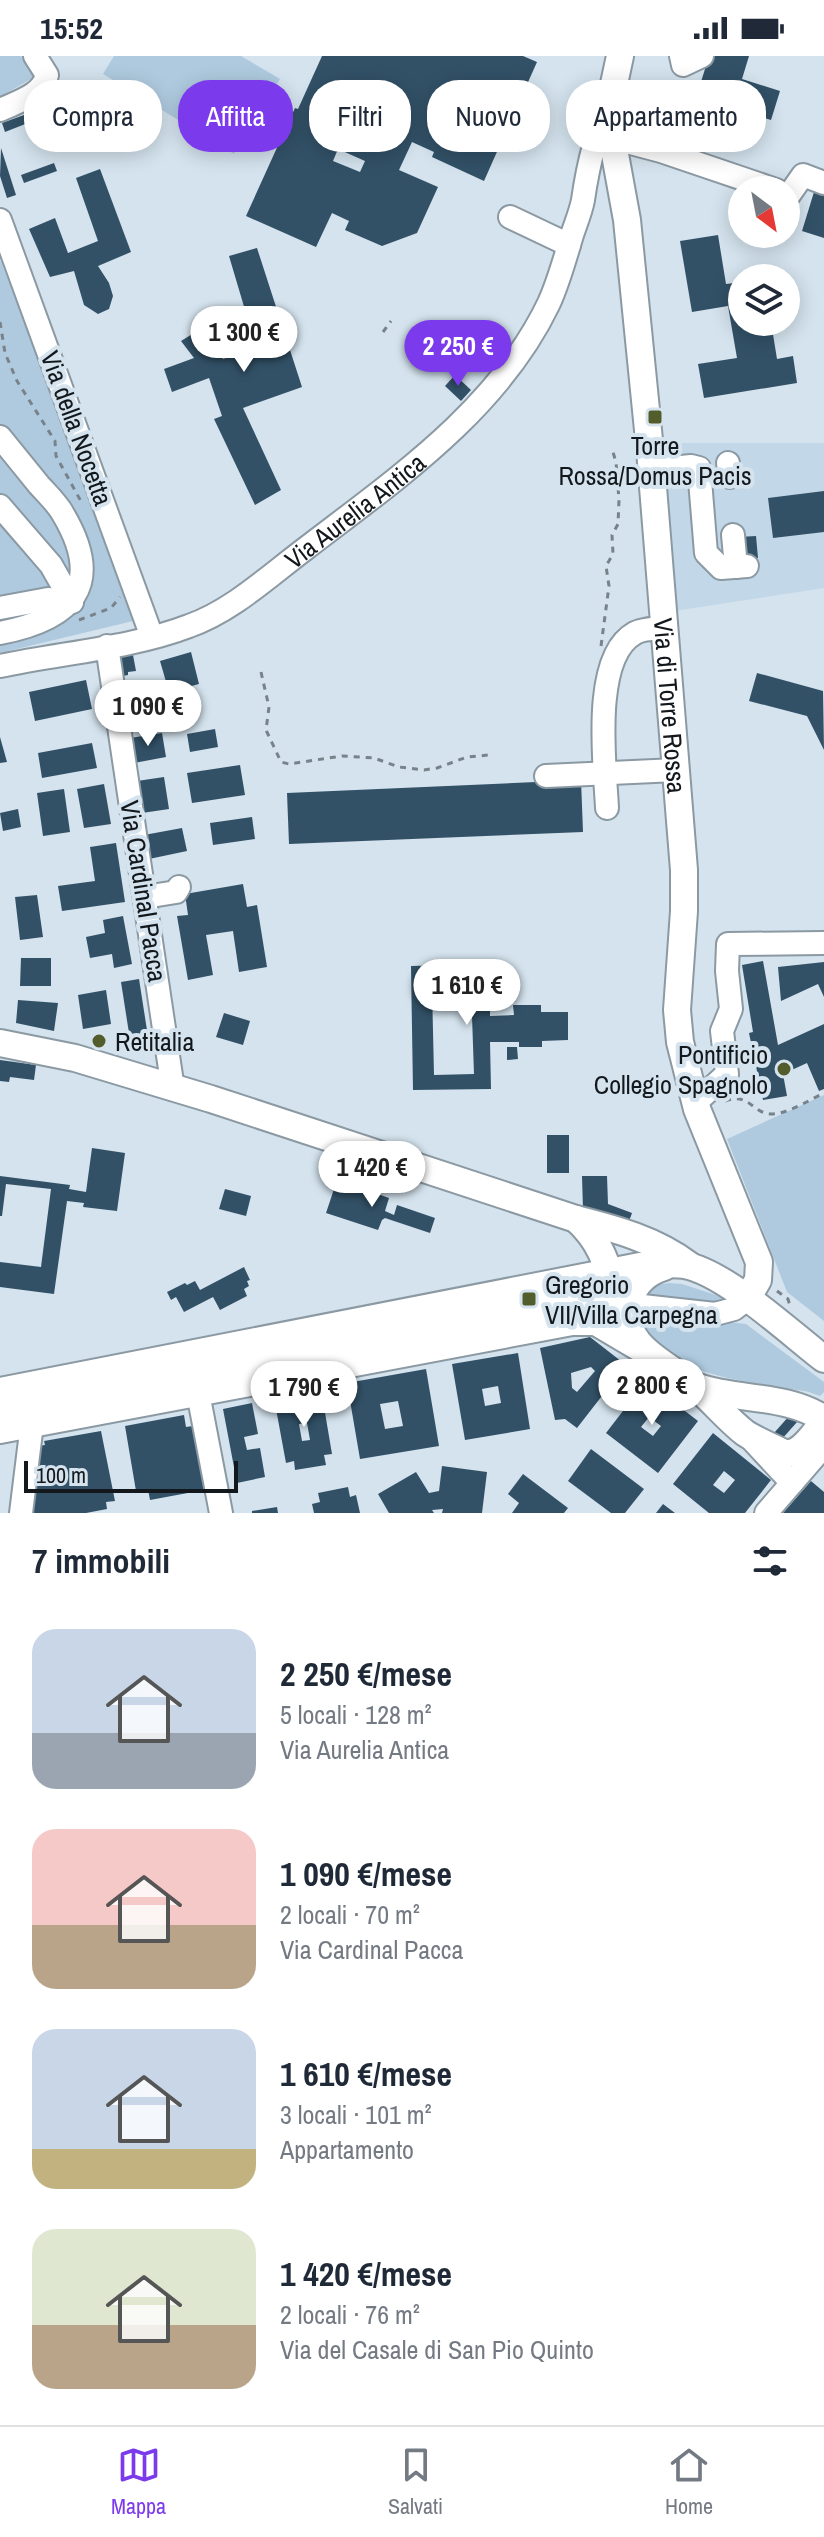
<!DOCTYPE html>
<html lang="it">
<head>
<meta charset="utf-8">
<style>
	body { margin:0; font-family:"Archivo Narrow",sans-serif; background:#f2f2f3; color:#1f2937; height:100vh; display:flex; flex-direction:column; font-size:30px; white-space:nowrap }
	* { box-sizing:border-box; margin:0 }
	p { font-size:26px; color:#747a83 }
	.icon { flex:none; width:44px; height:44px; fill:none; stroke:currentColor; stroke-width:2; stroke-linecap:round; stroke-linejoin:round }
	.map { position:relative; height:1457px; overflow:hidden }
	.panel { display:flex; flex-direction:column; background:#fff; flex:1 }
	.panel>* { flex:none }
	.guide { position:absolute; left:24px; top:24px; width:776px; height:72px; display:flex; gap:16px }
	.needle { width:52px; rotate:148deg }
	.buttons { position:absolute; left:728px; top:120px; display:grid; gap:16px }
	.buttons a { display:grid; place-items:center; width:72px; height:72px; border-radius:50%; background:#fff; box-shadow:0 4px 20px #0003; font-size:40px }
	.scale { position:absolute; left:24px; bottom:20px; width:214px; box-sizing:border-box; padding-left:8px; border:4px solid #13181c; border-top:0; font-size:22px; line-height:28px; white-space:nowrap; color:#13181c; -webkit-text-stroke:6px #d4e3ee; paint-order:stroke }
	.price { position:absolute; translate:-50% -68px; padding:0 18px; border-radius:28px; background:#fff; color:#222; font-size:26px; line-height:52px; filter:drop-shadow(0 2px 4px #0008) }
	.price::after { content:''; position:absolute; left:50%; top:48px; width:24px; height:18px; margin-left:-12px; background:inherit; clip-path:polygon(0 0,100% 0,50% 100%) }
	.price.selected { background:#7c3aed; color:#fff }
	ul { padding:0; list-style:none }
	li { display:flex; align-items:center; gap:24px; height:200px; padding:0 32px }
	li span { display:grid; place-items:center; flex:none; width:224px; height:160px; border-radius:24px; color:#555 }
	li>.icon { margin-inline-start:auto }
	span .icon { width:96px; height:96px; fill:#fffc; stroke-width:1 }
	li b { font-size:34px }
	h2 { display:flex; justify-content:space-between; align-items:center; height:96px; padding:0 32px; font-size:34px }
	.pill { padding:0 28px; border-radius:32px; background:#fff; box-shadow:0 4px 20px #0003; font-size:28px; line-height:72px }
	.pill.selected { background:#7c3aed; color:#fff }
	.status { display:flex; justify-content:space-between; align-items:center; height:56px; padding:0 40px; background:#fff; direction:ltr }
	.status svg { height:22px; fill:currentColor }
	.tabs { display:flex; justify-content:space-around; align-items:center; height:112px; border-top:2px solid #e0e1e3; background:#fff; font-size:22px; color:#747a83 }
	.tabs a { display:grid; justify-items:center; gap:4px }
	.tabs .selected { color:#7c3aed }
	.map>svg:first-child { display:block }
	.built { fill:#c2d7e7 }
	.green { fill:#afcadf }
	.building { fill:#325167; fill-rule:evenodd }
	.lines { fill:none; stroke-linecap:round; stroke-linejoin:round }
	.minor-casing { stroke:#8b99a3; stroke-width:26 }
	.major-casing { stroke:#8b99a3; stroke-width:30 }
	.path { stroke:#78828a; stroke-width:3; stroke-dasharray:6 6; stroke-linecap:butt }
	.minor { stroke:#fff; stroke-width:22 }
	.major { stroke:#fff; stroke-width:26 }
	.poi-dot { fill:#535c2b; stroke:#d4e3ee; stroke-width:3 }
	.labels { text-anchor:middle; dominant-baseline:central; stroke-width:8; stroke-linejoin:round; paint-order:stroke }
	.street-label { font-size:26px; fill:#13181c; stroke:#d4e3ee }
	.poi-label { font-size:26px; fill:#13181c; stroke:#d4e3ee; text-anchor:start }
</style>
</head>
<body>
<div class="status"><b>15:52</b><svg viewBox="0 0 49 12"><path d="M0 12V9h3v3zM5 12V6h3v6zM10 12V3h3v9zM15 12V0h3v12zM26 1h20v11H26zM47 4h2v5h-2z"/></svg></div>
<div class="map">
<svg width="824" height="1457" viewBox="0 0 824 1457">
	<rect width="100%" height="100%" fill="#d4e3ee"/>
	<path class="built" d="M 657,387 L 824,387 L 824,532 L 674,555 Z"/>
	<path class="green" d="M 0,0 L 21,0 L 34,21 L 0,41 Z
		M 114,0 L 241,0 L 280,23 L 234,98 L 103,18 Z
		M 0,203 L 55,345 L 133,565 L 0,597 Z
		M 824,1039 L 824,1265 L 787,1236 L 727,1083 Z
		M 669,1227 L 682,1228 L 722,1241 L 722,1245 L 719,1248 L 642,1244 L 650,1230 Z
		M 640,1257 L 746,1268 L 824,1326 L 824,1336 L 820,1340 L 809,1336 C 758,1326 652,1322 640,1257 Z"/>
	<path class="building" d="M 322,0 L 523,0 L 537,6 L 484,125 L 432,101 L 434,96 L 412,86 L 399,114 L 438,131 L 417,177 L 382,190 L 345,174 L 349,165 L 332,157 L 316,191 L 246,160 L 295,52 L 298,53 ZM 366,32 L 393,43 L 388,56 L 361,44 ZM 338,93 L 365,105 L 360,116 L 333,105 Z
		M 709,0 L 749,0 L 742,23 L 780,35 L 771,64 L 696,42 Z
		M 35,55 L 38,63 L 5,76 L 2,67 Z
		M 1,92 L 16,139 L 7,142 L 0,120 Z
		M 54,107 L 57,115 L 24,127 L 21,119 Z
		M 100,113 L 131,196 L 98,210 L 109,227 L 113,240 L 109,253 L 98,258 L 84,249 L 74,215 L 50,221 L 29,173 L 55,162 L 68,197 L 98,185 L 76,122 Z
		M 814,136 L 824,140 L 824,182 L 802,175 Z
		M 718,179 L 726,228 L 742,226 L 742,266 L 771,266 L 777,303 L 793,300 L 797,327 L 704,342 L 698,308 L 737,302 L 728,250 L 692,256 L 680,185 Z
		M 257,192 L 302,331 L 243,352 L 281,434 L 255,449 L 214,363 L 222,360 L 209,322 L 172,336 L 164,313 L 194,302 L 181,285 L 202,272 L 223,303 L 256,291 L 229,200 Z
		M 455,319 L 471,334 L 461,345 L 445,330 Z
		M 824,435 L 824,476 L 773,482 L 768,442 Z
		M 756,480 L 758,502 L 741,503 L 739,481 Z
		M 191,596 L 199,628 L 169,636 L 160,605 Z
		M 133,599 L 136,615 L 128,616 L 128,619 L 118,621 L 116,602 Z
		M 757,617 L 823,635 L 824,694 L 807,660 L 749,645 Z
		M 86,624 L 92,653 L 35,665 L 29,636 Z
		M 215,673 L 218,691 L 190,696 L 187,678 Z
		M 162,677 L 166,701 L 134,707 L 130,682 Z
		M 0,681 L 7,706 L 0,707 Z
		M 92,687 L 97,712 L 42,722 L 38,697 Z
		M 240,709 L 245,739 L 192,747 L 187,717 Z
		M 164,721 L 169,753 L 142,757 L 137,725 Z
		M 581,724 L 583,776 L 289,788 L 287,737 Z
		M 104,728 L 111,768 L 84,772 L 77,733 Z
		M 64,733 L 70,776 L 43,780 L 37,737 Z
		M 18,753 L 21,771 L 3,775 L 0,757 Z
		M 252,761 L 255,783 L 213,789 L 210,767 Z
		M 182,772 L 187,795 L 149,803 L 144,779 Z
		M 116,787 L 125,846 L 62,855 L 58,830 L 95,825 L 90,791 Z
		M 243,828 L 247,851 L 257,849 L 267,911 L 239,916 L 233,875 L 206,879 L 213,919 L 188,924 L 177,860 L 188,859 L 185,838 Z
		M 37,839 L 43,881 L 20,884 L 15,841 Z
		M 123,860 L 132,908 L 114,912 L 112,898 L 90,902 L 86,881 L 105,877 L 103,864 Z
		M 21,902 L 51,902 L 51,930 L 20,930 Z
		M 763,905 L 778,989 L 824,968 L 824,1033 L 819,1035 L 807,1007 L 783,1018 L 787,1040 L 763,1044 L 749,977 L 753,976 L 742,909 Z
		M 824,906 L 824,941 L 818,928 L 781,945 L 778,911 Z
		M 490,908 L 490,960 L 514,959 L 513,949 L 541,949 L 541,956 L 568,956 L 568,984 L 542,985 L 542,991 L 519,991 L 519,986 L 490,986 L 491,1033 L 413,1034 L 411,910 ZM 471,931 L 474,1018 L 434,1019 L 432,932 Z
		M 139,923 L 149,987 L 131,990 L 121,926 Z
		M 106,934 L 111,968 L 83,973 L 78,939 Z
		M 18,944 L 58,947 L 54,975 L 16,967 Z
		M 224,957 L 250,965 L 243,989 L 216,981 Z
		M 507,991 L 517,991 L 518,1003 L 507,1004 Z
		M 0,1004 L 36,1009 L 34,1024 L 10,1021 L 9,1026 L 0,1025 Z
		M 547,1079 L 569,1079 L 569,1117 L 547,1117 Z
		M 92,1092 L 125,1097 L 117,1155 L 83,1151 L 84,1147 L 67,1145 L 54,1238 L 0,1231 L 0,1206 L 41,1211 L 51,1133 L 6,1128 L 2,1160 L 0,1160 L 0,1120 L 70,1129 L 69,1133 L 86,1136 Z
		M 582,1120 L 607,1120 L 608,1148 L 632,1157 L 627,1171 L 583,1154 Z
		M 337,1124 L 389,1142 L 385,1155 L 394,1159 L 397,1149 L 435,1162 L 430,1177 L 385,1162 L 382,1164 L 378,1174 L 326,1157 Z
		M 225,1133 L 251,1140 L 246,1160 L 219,1153 Z
		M 244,1211 L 250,1224 L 247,1225 L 249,1230 L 244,1233 L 247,1240 L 220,1254 L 213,1241 L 184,1256 L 176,1241 L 171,1244 L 167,1236 L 185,1227 L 187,1229 L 195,1225 L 200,1234 Z
		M 590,1281 L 626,1309 L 577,1372 L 565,1363 L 555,1364 L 540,1292 ZM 591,1311 L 595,1315 L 577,1336 L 572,1332 L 571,1317 Z
		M 518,1297 L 530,1373 L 465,1384 L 452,1308 ZM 498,1330 L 501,1347 L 485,1350 L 482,1333 Z
		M 426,1313 L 439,1390 L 360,1403 L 347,1327 ZM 398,1345 L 403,1370 L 385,1373 L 380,1348 Z
		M 646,1325 L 698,1365 L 658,1417 L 606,1377 ZM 649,1361 L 661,1370 L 653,1380 L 641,1371 Z
		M 321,1333 L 332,1398 L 324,1399 L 326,1409 L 295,1414 L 294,1405 L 286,1407 L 274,1342 ZM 307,1367 L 310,1384 L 302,1385 L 299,1368 Z
		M 252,1347 L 258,1378 L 244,1381 L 247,1394 L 260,1392 L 265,1421 L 237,1427 L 223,1353 Z
		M 184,1359 L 186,1371 L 193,1370 L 204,1434 L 150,1444 L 148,1433 L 136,1435 L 125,1370 Z
		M 790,1359 L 798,1365 L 781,1384 L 774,1377 Z
		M 101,1375 L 115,1445 L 106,1446 L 107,1453 L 86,1457 L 31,1457 L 37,1390 L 45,1389 L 44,1385 Z
		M 713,1377 L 771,1424 L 745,1457 L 709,1457 L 673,1428 ZM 724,1415 L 735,1424 L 724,1437 L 713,1429 Z
		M 591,1393 L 644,1433 L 625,1457 L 611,1457 L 568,1425 Z
		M 442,1410 L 487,1416 L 482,1457 L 442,1457 L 443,1453 L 432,1454 L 434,1457 L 389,1457 L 378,1438 L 416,1416 L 429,1437 L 439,1435 Z
		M 523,1418 L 568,1452 L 564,1457 L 512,1457 L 519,1447 L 508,1438 Z
		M 811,1425 L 824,1436 L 824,1457 L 783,1457 Z
		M 348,1431 L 350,1441 L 356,1439 L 360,1457 L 314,1457 L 312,1448 L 320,1446 L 318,1437 Z
		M 663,1448 L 675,1457 L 656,1457 Z
		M 277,1451 L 278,1457 L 252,1457 L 252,1455 Z"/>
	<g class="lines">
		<g class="minor-casing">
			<g id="minor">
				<path d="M 681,0 L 683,9 L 702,0"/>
				<path d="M 0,54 C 17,46 43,39 47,19 L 35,0"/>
				<path d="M 612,82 L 661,95 L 776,134"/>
				<path d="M 786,137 L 789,139 L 803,119 L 824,127"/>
				<path d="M 510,161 L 569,189"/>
				<path d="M 0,164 L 152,581"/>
				<path d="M 0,381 C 13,397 26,413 39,429 C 47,438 57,447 63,458 C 105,529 73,563 0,577"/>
				<path d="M 728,407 L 730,421"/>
				<path d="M 652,414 L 691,410 L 699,412 L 706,497 L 721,512 L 747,510"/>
				<path d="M 0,450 L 51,509 L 72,546"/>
				<path d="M 733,479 L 736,511"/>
				<path d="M 0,552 L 48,543 L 72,546"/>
				<path d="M 107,590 L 173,1033"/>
				<path id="s1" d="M 0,610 C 60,597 132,592 189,570 C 232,555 269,520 305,493 C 396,423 498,354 549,247 C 559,225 565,202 572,179 C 576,167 581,155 583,144 C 588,109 595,78 610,45"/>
				<path d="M 546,720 L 676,714"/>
				<path d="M 607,752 C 605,709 591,601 635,577 C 644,572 656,573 666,572"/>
				<path d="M 145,841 L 176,836 L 179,831"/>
				<path d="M 695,1047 L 727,1018 L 722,975 L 731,953 L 727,915 L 728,888 L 824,887"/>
				<path d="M 198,1337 L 221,1457"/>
				<path d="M 0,1355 L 370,1283 L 588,1244 L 715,1258 L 734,1253 L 747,1243"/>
				<path d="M 752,1384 L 792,1427"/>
				<path d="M 21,1457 L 32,1368"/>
				<path d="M 766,1457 L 824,1390"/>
			</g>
		</g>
		<g class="major-casing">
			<g id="major">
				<path id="s2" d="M 620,0 L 611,42 L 612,82 L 627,164 L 650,394 L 684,814 L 684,855 L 677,954 L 680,986 L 697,1053 L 759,1206 L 758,1224 L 747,1243"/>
				<path d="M 0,987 L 75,1002 L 211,1043 L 576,1163 C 616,1173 656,1184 689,1209"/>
				<path d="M 576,1163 C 598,1183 607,1205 613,1233"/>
				<path d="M 664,1211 C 647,1216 635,1227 630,1244 C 616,1289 668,1308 695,1330 C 713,1345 727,1363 745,1377 C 757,1385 771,1390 784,1397 C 801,1400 813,1378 824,1366"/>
				<path d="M 698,1331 C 740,1345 786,1338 824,1363"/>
				<path d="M 0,1335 L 640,1210 C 655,1209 670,1207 684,1209 C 725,1216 790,1277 824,1303"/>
				<path d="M 0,1374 L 572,1266 L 596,1266 L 645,1295"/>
			</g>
		</g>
		<path class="path" d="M 0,266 L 5,297 L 17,325 L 55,385 L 56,400 L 83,449
			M 383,276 L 391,265
			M 79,564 L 111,552 L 120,541
			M 601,590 L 609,530 L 606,510 L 613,498 L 612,479 L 618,468 L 619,444 L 616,406 L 612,393
			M 261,616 L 269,651 L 266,674 L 281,706 L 289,708 L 342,700 L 374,702 L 399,711 L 424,714 L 437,712 L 467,701 L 489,699
			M 725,1045 C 749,1036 752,1057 771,1058 C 788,1058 809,1044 824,1037
			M 777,1235 L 788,1243 L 790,1250"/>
		<use href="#minor" class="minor"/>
		<use href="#major" class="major"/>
	</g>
	<g class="poi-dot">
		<rect x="647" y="353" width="16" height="16" rx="4"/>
		<circle cx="99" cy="985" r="8"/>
		<circle cx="784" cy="1013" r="8"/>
		<rect x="521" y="1235" width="16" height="16" rx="4"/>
	</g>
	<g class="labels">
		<g class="street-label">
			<text transform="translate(77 372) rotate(70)">Via della Nocetta</text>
			<text stroke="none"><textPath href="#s1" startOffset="396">Via Aurelia Antica</textPath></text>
			<text stroke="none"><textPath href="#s2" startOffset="654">Via di Torre Rossa</textPath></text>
			<text transform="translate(144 835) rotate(81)">Via Cardinal Pacca</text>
		</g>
		<g class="poi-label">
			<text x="655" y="389" text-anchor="middle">Torre<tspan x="655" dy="30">Rossa/Domus Pacis</tspan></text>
			<text x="115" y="985">Retitalia</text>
			<text x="768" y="998" text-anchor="end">Pontificio<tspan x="768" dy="30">Collegio Spagnolo</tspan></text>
			<text x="545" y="1228">Gregorio<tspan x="545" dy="30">VII/Villa Carpegna</tspan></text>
		</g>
	</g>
</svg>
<div class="buttons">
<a><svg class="needle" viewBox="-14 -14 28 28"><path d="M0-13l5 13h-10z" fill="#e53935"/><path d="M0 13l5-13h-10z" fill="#747a83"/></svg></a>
<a><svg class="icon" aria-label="layers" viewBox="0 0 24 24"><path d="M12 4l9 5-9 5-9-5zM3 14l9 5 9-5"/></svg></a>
</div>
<div class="scale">100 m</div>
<b class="price" style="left:244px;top:318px">1 300 €</b>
<b class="price selected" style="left:458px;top:332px">2 250 €</b>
<b class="price" style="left:148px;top:692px">1 090 €</b>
<b class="price" style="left:467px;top:971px">1 610 €</b>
<b class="price" style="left:372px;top:1153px">1 420 €</b>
<b class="price" style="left:652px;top:1371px">2 800 €</b>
<b class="price" style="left:304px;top:1373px">1 790 €</b>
<div class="guide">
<a class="pill">Compra</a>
<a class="pill selected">Affitta</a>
<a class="pill">Filtri</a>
<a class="pill">Nuovo</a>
<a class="pill">Appartamento</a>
</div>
</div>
<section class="panel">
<h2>7 immobili<svg class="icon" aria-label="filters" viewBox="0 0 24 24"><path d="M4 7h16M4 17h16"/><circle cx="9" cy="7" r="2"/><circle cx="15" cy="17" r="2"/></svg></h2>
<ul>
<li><span style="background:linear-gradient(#c9d6e8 65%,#9aa5b1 0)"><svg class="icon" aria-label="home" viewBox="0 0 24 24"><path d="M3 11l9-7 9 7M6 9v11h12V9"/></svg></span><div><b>2 250 €/mese</b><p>5 locali · 128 m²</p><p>Via Aurelia Antica</p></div></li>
<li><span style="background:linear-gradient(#f6c9c9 60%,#b9a48a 0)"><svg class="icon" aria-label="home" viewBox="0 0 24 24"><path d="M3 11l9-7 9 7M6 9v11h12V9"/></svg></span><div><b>1 090 €/mese</b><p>2 locali · 70 m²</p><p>Via Cardinal Pacca</p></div></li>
<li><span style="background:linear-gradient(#c9d6e8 75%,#c2b280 0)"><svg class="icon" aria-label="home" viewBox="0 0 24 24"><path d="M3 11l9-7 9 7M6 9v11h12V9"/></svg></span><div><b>1 610 €/mese</b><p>3 locali · 101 m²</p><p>Appartamento</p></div></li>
<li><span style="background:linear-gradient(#dfe7d0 60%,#b9a48a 0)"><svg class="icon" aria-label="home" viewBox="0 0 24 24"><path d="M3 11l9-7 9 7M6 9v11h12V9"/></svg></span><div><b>1 420 €/mese</b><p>2 locali · 76 m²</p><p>Via del Casale di San Pio Quinto</p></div></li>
</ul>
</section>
<nav class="tabs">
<a class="selected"><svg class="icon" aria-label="map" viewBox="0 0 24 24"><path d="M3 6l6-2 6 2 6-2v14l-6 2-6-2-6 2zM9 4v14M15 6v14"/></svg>Mappa</a>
<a><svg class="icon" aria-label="saved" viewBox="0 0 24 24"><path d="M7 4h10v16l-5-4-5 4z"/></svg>Salvati</a>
<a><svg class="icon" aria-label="home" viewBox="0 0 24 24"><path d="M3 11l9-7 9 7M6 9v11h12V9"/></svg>Home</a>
</nav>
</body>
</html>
